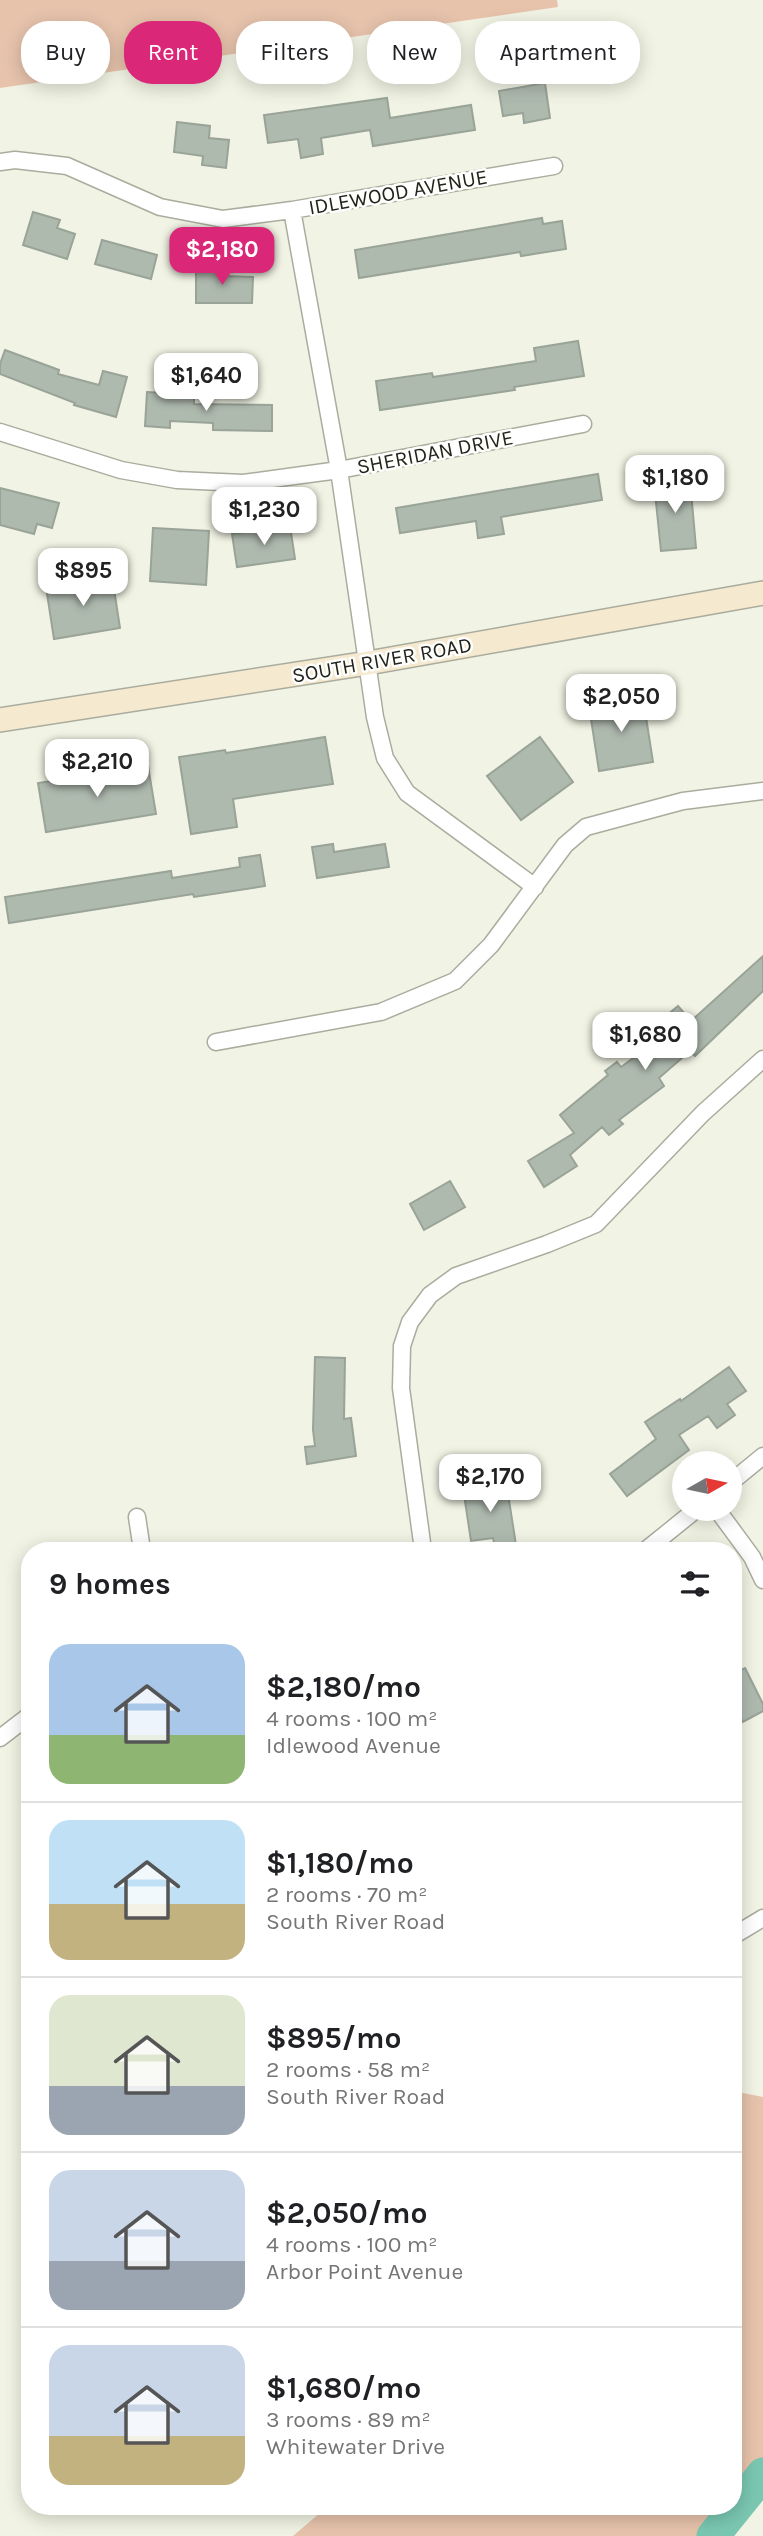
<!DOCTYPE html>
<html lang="en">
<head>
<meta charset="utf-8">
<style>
	body { margin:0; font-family:Karla,sans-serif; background:#f2f2f2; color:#202124; height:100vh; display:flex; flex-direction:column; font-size:26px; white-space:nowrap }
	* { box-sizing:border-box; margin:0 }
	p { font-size:23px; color:#757577 }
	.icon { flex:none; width:38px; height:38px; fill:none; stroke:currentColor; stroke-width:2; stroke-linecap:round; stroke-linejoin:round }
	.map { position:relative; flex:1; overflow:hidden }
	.panel { position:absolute; left:21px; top:1542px; width:721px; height:973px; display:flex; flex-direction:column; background:#fff; border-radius:28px; box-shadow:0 4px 18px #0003 }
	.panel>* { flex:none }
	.hud { position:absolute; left:21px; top:21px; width:721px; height:63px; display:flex; gap:14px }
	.needle { width:46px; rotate:81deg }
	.tools { position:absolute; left:672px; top:1451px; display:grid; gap:14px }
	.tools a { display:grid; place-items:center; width:70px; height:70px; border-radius:50%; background:#fff; box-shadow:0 4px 18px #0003; font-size:35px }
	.price { position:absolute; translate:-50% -60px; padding:0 16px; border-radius:14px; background:#fff; color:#222; font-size:23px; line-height:46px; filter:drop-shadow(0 2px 4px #0008) }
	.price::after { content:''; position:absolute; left:50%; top:42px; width:21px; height:16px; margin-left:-10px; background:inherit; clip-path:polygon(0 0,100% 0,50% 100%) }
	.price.selected { background:#db2777; color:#fff }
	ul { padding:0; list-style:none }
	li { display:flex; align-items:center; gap:21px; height:175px; padding:0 28px }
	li+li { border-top:2px solid #e0e0e0 }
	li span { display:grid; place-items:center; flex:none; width:196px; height:140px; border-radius:21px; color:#555 }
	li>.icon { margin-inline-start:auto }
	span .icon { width:84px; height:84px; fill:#fffc; stroke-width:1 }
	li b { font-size:30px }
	h2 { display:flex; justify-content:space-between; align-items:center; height:84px; padding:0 28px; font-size:30px }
	.chip { padding:0 24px; border-radius:28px; background:#fff; box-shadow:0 4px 18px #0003; font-size:24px; line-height:63px }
	.chip.selected { background:#db2777; color:#fff }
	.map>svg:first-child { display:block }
	.green { fill:#e7c3ac }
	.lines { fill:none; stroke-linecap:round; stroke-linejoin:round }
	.river { stroke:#7ac7b1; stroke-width:33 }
	.building { fill:#afbaaf; stroke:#99a398; stroke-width:2 }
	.street-casing { stroke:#aaac9e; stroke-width:19 }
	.secondary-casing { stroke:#aaac9e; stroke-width:26 }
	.street { stroke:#fff; stroke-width:16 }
	.secondary { stroke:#f5e9d0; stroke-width:23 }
	.labels { text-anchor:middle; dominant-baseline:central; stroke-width:5; stroke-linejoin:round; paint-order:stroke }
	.street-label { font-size:21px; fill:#23231e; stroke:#fefffc }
</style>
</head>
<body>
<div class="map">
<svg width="763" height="2536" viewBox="0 0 763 2536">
	<rect width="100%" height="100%" fill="#f1f3e4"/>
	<path class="green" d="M 0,0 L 557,0 L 558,7 L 0,88 Z
		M 733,2091 L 763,2097 L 763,2491 L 729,2536 L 293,2536 L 321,2512 L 322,2506 L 733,2506 Z"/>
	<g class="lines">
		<path class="river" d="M 713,2536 L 763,2474"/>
	</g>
	<path class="building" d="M 545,83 L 550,118 L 524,123 L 523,113 L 503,116 L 499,91 Z
		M 387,98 L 390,118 L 471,105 L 475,130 L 373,146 L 370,130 L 321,138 L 323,154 L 301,158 L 298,139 L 268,143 L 264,115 Z
		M 177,122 L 210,126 L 209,138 L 229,140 L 226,168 L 202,165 L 203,156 L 174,152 Z
		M 33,212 L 60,220 L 57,228 L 75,234 L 67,259 L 23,245 Z
		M 542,218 L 543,224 L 562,221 L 566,249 L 521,256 L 520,252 L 359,278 L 355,250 Z
		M 102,240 L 157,255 L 151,279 L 95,264 Z
		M 196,266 L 223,266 L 223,276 L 253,277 L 252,303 L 196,303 Z
		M 578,341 L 584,376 L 514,387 L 515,390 L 380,410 L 376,381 L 432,373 L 433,377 L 536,361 L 534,348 Z
		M 5,350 L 59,370 L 58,374 L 99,385 L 103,371 L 127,377 L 116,417 L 74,405 L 75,403 L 0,374 L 0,364 Z
		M 147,392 L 194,395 L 194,404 L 272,405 L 272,431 L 213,430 L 213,423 L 170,421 L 170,428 L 145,426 Z
		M 598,474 L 602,500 L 501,517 L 504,534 L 478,538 L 476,521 L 400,533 L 396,508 Z
		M 690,480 L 696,548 L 661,551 L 654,483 Z
		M 0,488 L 59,503 L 52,528 L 37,524 L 34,534 L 0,525 Z
		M 290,526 L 295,559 L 237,567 L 232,534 Z
		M 153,528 L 209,531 L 206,585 L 150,581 Z
		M 112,576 L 120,628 L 54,639 L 46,587 Z
		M 643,698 L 653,762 L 599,771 L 589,706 Z
		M 325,737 L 333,784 L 233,799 L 237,827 L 191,834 L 179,757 L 225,750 L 226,753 Z
		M 540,737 L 573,782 L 521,820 L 487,776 Z
		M 148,766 L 156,814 L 46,832 L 38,783 Z
		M 333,844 L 334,852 L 385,844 L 389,867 L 317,878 L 312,847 Z
		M 260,855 L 265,886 L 194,897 L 193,894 L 9,923 L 5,897 L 171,871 L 172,878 L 240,867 L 239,858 Z
		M 763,956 L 763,991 L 695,1056 L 690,1051 L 659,1078 L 664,1086 L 619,1120 L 623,1124 L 609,1135 L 602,1127 L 570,1155 L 577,1166 L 544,1187 L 528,1161 L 574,1133 L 560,1115 L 608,1075 L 605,1071 L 617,1062 L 621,1067 L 654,1043 L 646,1033 L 678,1006 L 691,1021 Z
		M 450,1181 L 465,1207 L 424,1230 L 410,1204 Z
		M 315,1357 L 345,1358 L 344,1419 L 351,1418 L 356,1456 L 307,1464 L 305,1447 L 315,1446 L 313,1430 Z
		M 729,1367 L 746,1391 L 727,1404 L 735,1415 L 717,1428 L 708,1416 L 679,1435 L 689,1450 L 627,1496 L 610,1474 L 656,1439 L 645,1422 L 680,1399 L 681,1401 Z
		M 506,1481 L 516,1545 L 495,1548 L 493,1538 L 471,1541 L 463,1488 Z
		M 745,1668 L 763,1704 L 763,1711 L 743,1722 L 733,1703 L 733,1674 Z"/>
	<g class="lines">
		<g class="street-casing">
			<path id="street" d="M 0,162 L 15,160 L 67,166 L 160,207 L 223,219 L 292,210 L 554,166
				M 292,210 L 339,470 L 375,717 L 385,758 L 407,793 L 535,887
				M 0,432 L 121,470 L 177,480 L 243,483 L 339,470 L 583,424
				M 216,1042 L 381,1012 L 455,981 L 491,945 L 565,845 L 586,827 L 683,801 L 763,791
				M 730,1483 L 763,1456
				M 716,1508 L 752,1557 L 763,1580
				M 137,1517 L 142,1550
				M 423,1550 L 401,1388 L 402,1346 L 410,1322 L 430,1295 L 456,1276 L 547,1244 L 596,1224 L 703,1113 L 763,1059
				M 646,1550 L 698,1508
				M 0,1738 L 30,1715
				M 733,1936 L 763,1918"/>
		</g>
		<g class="secondary-casing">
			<path id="secondary" d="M 0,720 L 368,663 L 763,593"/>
		</g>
		<use href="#street" class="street"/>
		<use href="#secondary" class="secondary"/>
	</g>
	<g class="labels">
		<g class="street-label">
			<text transform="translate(398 192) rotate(-10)">IDLEWOOD AVENUE</text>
			<text transform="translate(435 452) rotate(-11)">SHERIDAN DRIVE</text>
			<text transform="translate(382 660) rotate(-10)">SOUTH RIVER ROAD</text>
		</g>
	</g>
</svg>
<div class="tools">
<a><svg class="needle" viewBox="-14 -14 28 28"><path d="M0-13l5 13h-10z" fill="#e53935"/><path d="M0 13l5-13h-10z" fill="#757577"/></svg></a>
</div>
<b class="price selected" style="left:222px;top:287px">$2,180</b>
<b class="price" style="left:206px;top:413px">$1,640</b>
<b class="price" style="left:675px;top:515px">$1,180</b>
<b class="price" style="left:264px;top:547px">$1,230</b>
<b class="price" style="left:83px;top:608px">$895</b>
<b class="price" style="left:621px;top:734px">$2,050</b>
<b class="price" style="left:97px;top:799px">$2,210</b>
<b class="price" style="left:645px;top:1072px">$1,680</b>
<b class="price" style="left:490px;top:1514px">$2,170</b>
<div class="hud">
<a class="chip">Buy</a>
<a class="chip selected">Rent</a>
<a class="chip">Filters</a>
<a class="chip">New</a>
<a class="chip">Apartment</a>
</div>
<section class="panel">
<h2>9 homes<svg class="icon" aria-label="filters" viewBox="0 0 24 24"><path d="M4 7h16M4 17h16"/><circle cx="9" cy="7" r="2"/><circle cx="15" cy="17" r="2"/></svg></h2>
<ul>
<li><span style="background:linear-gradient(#a9c7e8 65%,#8fb573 0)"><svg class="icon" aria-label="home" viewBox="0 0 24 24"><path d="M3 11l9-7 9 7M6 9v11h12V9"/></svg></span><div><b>$2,180/mo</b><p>4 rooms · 100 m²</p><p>Idlewood Avenue</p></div></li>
<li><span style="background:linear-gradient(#bfe0f5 60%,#c2b280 0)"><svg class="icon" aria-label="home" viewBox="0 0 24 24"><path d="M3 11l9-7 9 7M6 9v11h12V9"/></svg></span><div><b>$1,180/mo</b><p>2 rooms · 70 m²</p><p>South River Road</p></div></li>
<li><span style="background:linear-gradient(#dfe7d0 65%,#9aa5b1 0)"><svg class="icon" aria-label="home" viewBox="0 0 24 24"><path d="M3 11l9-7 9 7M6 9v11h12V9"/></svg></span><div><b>$895/mo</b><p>2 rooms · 58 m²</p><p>South River Road</p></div></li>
<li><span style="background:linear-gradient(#c9d6e8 65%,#9aa5b1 0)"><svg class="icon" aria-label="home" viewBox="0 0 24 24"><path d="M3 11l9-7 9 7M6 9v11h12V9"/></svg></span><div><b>$2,050/mo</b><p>4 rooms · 100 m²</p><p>Arbor Point Avenue</p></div></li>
<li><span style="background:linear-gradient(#c9d6e8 65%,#c2b280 0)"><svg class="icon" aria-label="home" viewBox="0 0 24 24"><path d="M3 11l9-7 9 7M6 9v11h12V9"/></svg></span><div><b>$1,680/mo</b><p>3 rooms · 89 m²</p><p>Whitewater Drive</p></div></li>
</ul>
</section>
</div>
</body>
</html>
